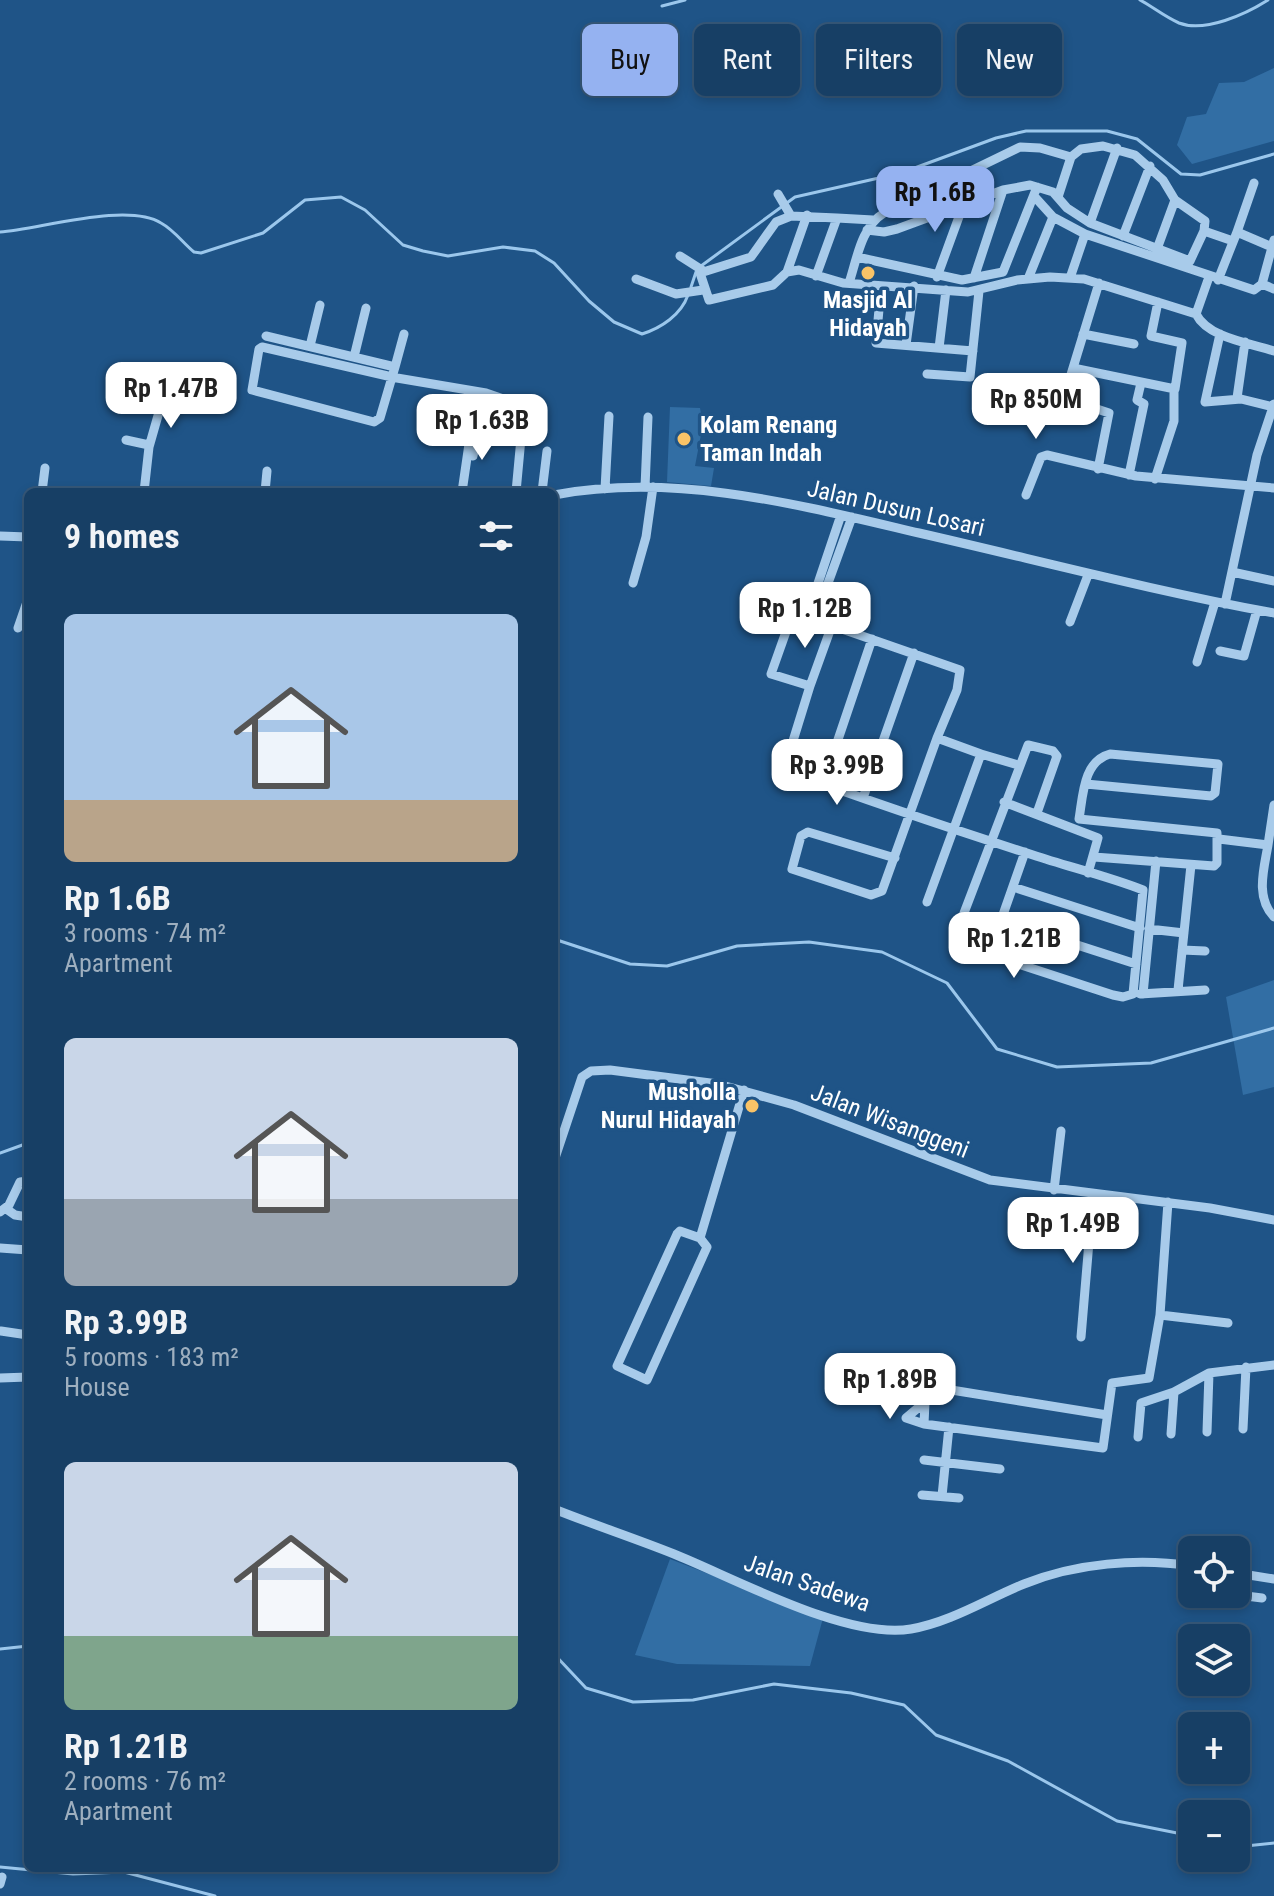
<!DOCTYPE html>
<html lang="en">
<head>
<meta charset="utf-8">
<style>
	body { margin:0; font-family:"Roboto Condensed",sans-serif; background:#244a6e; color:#f1f3f6; height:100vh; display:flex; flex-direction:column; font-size:30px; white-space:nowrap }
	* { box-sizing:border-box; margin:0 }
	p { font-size:26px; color:#9eafbf }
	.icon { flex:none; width:44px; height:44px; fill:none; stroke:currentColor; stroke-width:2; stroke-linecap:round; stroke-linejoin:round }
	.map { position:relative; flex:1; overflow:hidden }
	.details { position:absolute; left:24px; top:488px; width:534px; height:1384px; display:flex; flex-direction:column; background:#173f65; border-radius:12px; box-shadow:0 4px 12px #0003,0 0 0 2px #365879 }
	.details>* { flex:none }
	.hud { position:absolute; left:582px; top:24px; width:572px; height:72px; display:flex; gap:16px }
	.fabs { position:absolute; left:1178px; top:1536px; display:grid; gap:16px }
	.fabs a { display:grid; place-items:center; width:72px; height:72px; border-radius:12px; background:#173f65; box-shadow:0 4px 12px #0003,0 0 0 2px #365879; font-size:40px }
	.price { position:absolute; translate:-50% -68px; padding:0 18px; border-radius:16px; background:#fff; color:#222; font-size:26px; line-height:52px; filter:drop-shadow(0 2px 4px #0008) }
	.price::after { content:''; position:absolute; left:50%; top:48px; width:24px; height:18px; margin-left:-12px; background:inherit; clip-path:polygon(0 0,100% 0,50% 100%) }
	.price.active { background:#95b2f1; color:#111 }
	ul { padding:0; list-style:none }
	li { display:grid; align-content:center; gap:16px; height:424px; padding:0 40px }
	li span { display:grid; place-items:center; height:248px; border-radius:12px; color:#555 }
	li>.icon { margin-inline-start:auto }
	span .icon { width:144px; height:144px; fill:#fffc; stroke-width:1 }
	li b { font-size:34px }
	h2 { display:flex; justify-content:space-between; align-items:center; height:96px; padding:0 40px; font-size:34px }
	.pill { padding:0 28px; border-radius:12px; background:#173f65; box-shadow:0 4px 12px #0003,0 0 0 2px #365879; font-size:28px; line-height:72px }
	.pill.active { background:#95b2f1; color:#111 }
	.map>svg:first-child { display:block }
	.green { fill:#326ea4 }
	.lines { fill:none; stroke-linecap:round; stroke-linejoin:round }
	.stream { stroke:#9bc7ec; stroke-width:3 }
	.minor { stroke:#a8cbea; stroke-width:9 }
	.poi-dot { fill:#f9c367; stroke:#1f5487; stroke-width:3 }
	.labels { text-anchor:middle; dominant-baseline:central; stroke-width:7; stroke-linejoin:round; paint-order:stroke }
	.poi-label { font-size:24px; font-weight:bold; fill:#fff; stroke:#1f5487 }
	.street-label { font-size:24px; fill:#fff; stroke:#1f5487 }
</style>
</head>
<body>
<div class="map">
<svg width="1274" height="1896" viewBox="0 0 1274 1896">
	<rect width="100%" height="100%" fill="#1f5487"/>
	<path class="green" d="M 1274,68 L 1274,141 L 1192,164 L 1177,145 L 1187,117 L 1206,114 L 1219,83 L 1244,82 Z
		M 670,407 L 700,408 L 703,424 L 695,466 L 714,468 L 711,486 L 667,482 Z
		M 1274,980 L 1274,1087 L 1243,1095 L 1226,997 Z
		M 670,1559 L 823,1618 L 810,1666 L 677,1664 L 635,1655 Z"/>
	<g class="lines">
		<path class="stream" d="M 1140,0 C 1153,7 1165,17 1179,23 C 1205,33 1246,14 1268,0
			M 662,6 L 685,0
			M 0,232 C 40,229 127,202 161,223 C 174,230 183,243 194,252 L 201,253 L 263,233 L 305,200 L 341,197 L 365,210 L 403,245 L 423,251 L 448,256 L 503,247 L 535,251 L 554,263 L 589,301 L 614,322 L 642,334 C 661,328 681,315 688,295
			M 701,266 L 795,197 L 901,173 L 996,138 L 1026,131 L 1107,131 L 1137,139 L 1181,174 L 1200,175 L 1274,154
			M 691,287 L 696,272
			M 554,939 L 630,964 L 667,966 L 737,946 L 809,942 L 882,952 L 947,983 L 997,1049 L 1057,1067 L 1151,1063 L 1274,1028
			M 0,1153 L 28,1143
			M 0,1649 L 28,1646
			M 554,1654 L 586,1688 L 633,1702 L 693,1700 L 774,1684 L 851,1693 L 904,1705 L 936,1735 L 1008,1761 L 1117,1821 L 1192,1836
			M 1236,1847 L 1274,1843
			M 0,1867 L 73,1874 L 124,1872 L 215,1896"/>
		<path class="minor" d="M 778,194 L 791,216
			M 1034,196 L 1053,217
			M 1058,197 L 1071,157 L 1081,149 L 1103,146 L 1135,155 L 1163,180 L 1175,200 L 1205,221 L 1204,231
			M 837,218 L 873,220
			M 1090,223 L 1117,148
			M 867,230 L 884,232 L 897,229 L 1003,190 L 1030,185 L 1053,192 L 1067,208 L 1090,223 L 1190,261 L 1204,231 L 1233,241
			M 1237,232 L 1254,183
			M 1123,236 L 1150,166
			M 1157,249 L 1175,200
			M 680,256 L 702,270
			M 857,257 L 962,280 L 1003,272 L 1037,187
			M 787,272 L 807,215
			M 816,276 L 837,218 L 791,216 L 776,222 L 751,257 L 700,273 L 709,300 L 773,285 L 787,272 L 799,270 L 843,283 L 968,292 L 1017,280 L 1050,277 L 1084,279 L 1196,314 C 1208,338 1250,343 1274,351
			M 937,277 L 964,203
			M 974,278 L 1003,190
			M 1070,278 L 1085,234
			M 636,279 L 676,294 L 703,290
			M 1028,279 L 1053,217 L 1085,234 L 1254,290 L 1262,284 L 1274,240
			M 1218,280 L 1237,232 L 1272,247
			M 849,283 C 857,259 861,227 884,213 L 1020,147 L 1040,148 L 1071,157
			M 1262,284 L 1274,289
			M 880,298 L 876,343 L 973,351
			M 1196,314 L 1209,277
			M 1083,334 L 1134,344
			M 1220,334 L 1205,402 L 1241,399 L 1273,407
			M 266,336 L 395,367 L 380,418 L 374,422 L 252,390 L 259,349 L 262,347 L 392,377 L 397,378 L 486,393
			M 906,345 L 914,286
			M 310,346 L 320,305
			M 939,348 L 946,290
			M 354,357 L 366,308
			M 395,367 L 404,334
			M 1073,368 L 1175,389 L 1182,343 L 1151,336 L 1158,302
			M 927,374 L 970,377 L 979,291
			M 1237,398 L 1245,342
			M 140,405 L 158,408 L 159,412 L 149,447 L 144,492
			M 126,440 L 149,445
			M 473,456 L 486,393 L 524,406 L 516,492
			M 1098,469 L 1109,413 L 1067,399 L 1065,394 L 1099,283
			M 1129,475 L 1144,404 L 1137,400 L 1141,383
			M 1155,479 L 1174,421 L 1174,389
			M 645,487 L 648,417
			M 605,489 L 609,416
			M 42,492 L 45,468
			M 265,492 L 267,471
			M 462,492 L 469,444
			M 542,492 L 547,451
			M 554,495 C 676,472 800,505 919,533 C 1037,560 1154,591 1274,613
			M 1026,495 L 1041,457 L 1047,455 L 1136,476 L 1274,488
			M 0,536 L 28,537
			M 1232,572 L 1274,581
			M 633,583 L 646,537 L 653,487
			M 1225,604 L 1257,455 L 1274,404
			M 807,616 L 841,515
			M 815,619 L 852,517
			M 1070,622 L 1088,575
			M 18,628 L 28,599
			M 1220,651 L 1244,656 L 1257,610
			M 1197,662 L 1215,602
			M 810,686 L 832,625
			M 981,754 L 1018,765
			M 823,784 L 872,639
			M 1086,784 L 1211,796 L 1215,793 L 1218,764 L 1110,754 C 1083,761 1083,796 1079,819 L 1217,833 L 1217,863 L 1214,866 L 1094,857
			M 863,798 L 914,653
			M 1004,802 L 1098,838 L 1088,873
			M 1219,839 L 1268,845 L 1274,805
			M 1268,845 C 1264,869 1255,897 1274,917
			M 895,858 L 808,832 L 801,836 L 792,869 L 871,895 L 882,891 L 937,738
			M 1013,887 L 1140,928
			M 927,902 L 981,754 L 937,738 L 957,690 L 960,670 L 793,612 L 771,674 L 810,686 L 784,770 C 866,800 949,828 1033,855 C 1069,867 1107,876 1143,890 L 1133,994 L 1123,997 L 1113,995 L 994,956 L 992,946 L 1025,852
			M 1000,920 L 1136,964
			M 1149,929 L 1184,933
			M 956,934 L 1028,745 L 1053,751 L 1057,756 L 1037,813
			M 1182,950 L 1205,951
			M 1178,990 L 1191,865
			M 1140,994 L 1205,990
			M 1143,994 L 1156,861
			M 554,1161 L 582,1077 L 591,1071 L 610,1070 L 718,1084 L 794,1105 L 990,1180 L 1210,1208 L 1274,1220
			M 1054,1190 L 1061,1131
			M 1168,1202 L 1160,1315 L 1228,1323
			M 5,1208 L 15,1215 L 28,1217
			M 0,1212 L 9,1205 L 20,1182 L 28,1181
			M 700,1238 L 707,1247 L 647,1380 L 617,1366 L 677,1234 L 680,1231 L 700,1238 L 744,1090
			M 0,1248 L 28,1250
			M 1,1331 L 28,1335
			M 1081,1337 L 1093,1194
			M 0,1378 L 28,1377
			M 1107,1415 L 939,1388 L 925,1402 L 924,1424 L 1103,1448 L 1112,1383 L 1149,1378 L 1160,1315
			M 924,1424 L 906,1418 L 925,1402
			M 1243,1429 L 1246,1367
			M 1207,1432 L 1209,1373
			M 1171,1434 L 1174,1392
			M 1138,1437 L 1141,1403 L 1174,1392 L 1209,1373 L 1274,1365
			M 924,1460 L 1000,1469
			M 922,1495 L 959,1498
			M 942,1496 L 949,1427
			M 554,1509 C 594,1525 634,1538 674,1554 C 734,1578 847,1640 911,1629 C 951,1622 987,1599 1024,1584 C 1076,1563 1138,1558 1192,1566
			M 1236,1573 L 1274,1579
			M 1230,1594 L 1262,1598
			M 0,1884 L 2,1877"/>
	</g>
	<g class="poi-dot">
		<circle cx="868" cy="273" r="8"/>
		<circle cx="684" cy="439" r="8"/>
		<circle cx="752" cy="1106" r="8"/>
	</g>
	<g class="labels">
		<g class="poi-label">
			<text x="868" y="300">Masjid Al<tspan x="868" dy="28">Hidayah</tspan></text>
			<text x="700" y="425" text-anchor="start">Kolam Renang<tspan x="700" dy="28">Taman Indah</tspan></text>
			<text x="736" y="1092" text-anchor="end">Musholla<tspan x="736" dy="28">Nurul Hidayah</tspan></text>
		</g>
		<g class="street-label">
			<text transform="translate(896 508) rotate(13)">Jalan Dusun Losari</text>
			<text transform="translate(890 1121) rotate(21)">Jalan Wisanggeni</text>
			<text transform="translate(807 1583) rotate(19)">Jalan Sadewa</text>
		</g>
	</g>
</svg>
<div class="fabs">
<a><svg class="icon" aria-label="locate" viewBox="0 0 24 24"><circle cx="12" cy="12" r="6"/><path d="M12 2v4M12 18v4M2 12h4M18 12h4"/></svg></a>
<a><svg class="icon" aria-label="layers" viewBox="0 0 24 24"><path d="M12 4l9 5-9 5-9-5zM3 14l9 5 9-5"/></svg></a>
<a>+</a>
<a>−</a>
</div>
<b class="price active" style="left:935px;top:234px">Rp 1.6B</b>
<b class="price" style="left:171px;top:430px">Rp 1.47B</b>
<b class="price" style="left:1036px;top:441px">Rp 850M</b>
<b class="price" style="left:482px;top:462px">Rp 1.63B</b>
<b class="price" style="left:805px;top:650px">Rp 1.12B</b>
<b class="price" style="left:837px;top:807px">Rp 3.99B</b>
<b class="price" style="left:1014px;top:980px">Rp 1.21B</b>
<b class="price" style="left:1073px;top:1265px">Rp 1.49B</b>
<b class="price" style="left:890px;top:1421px">Rp 1.89B</b>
<div class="hud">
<a class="pill active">Buy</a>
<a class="pill">Rent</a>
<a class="pill">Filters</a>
<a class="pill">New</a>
</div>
<section class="details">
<h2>9 homes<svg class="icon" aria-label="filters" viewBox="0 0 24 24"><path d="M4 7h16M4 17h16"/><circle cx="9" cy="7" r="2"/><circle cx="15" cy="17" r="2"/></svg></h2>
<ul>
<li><span style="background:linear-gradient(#a9c7e8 75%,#b9a48a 0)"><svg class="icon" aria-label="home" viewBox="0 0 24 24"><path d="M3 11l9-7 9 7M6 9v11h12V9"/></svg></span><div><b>Rp 1.6B</b><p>3 rooms · 74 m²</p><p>Apartment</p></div></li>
<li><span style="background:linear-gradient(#c9d6e8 65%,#9aa5b1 0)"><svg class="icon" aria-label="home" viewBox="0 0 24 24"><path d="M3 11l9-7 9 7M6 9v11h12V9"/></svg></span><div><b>Rp 3.99B</b><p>5 rooms · 183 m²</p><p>House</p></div></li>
<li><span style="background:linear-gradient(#c9d6e8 70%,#7fa58c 0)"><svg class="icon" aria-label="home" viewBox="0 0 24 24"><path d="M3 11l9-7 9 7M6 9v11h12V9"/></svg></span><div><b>Rp 1.21B</b><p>2 rooms · 76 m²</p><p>Apartment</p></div></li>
</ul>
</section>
</div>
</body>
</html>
